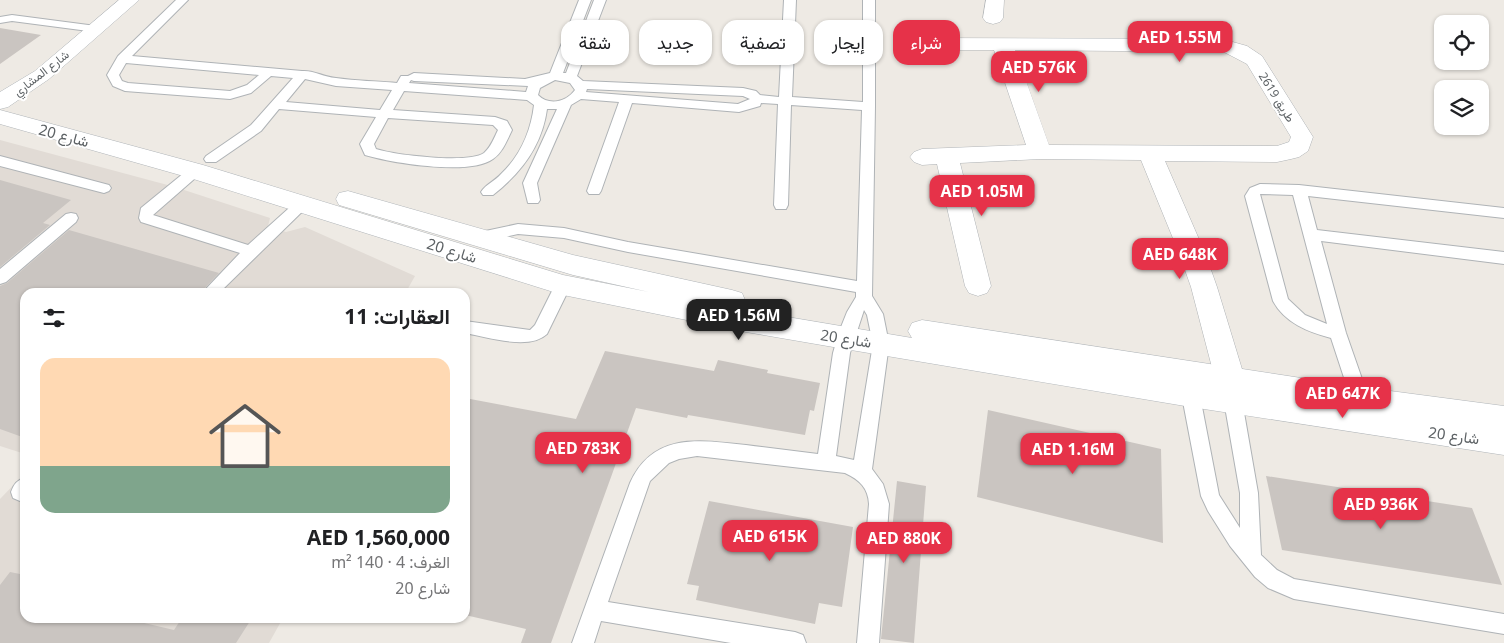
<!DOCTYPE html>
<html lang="ar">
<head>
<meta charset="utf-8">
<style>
	body { margin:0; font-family:"Noto Sans",Vazirmatn,sans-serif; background:#f2f2f2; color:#202124; direction:rtl; height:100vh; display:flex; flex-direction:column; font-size:19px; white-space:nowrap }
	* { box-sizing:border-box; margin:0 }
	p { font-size:16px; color:#757577 }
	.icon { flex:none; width:28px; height:28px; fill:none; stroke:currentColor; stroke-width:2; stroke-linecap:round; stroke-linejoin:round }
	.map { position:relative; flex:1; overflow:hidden; direction:ltr }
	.drawer { position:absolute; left:20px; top:288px; width:450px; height:335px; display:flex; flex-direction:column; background:#fff; border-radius:15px; box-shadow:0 1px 4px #0004; direction:rtl }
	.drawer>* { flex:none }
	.guide { position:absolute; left:485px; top:20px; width:475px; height:45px; direction:rtl; display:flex; gap:10px }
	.buttons { position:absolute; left:1434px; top:15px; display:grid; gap:10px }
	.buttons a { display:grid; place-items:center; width:55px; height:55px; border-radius:10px; background:#fff; box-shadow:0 1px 4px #0004; font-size:25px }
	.price { position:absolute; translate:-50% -42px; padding:0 11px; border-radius:10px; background:#e63249; color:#fff; font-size:16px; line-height:32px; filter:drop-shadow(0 1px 2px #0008) }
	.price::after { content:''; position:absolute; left:50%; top:30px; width:15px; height:11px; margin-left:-8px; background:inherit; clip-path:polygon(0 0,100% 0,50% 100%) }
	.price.selected { background:#222; color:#fff }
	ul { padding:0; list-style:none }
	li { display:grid; align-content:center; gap:10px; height:265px; padding:0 20px }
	li span { display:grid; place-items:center; height:155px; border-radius:15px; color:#555 }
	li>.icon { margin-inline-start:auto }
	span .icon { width:90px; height:90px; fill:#fffc; stroke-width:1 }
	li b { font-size:21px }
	h2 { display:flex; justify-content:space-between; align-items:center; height:60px; padding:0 20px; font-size:21px }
	.pill { padding:0 18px; border-radius:15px; background:#fff; box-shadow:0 1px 4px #0004; font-size:18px; line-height:45px }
	.pill.selected { background:#e63249; color:#fff }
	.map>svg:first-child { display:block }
	.education { fill:#e1dbd5 }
	.building { fill:#cac5c1 }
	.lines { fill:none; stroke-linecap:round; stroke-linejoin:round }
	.lane-casing { stroke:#afb3b6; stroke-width:2 }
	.street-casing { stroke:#afb3b6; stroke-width:1 }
	.secondary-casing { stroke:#b0b5b9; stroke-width:1 }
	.lane { fill:#fff; fill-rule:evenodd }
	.street { fill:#fff; fill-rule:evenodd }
	.secondary { fill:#fff; fill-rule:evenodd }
	.labels { text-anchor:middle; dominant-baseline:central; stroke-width:4; stroke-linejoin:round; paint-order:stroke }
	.far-street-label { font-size:12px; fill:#5c6164; stroke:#fff }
	.street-label { font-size:15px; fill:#5c6164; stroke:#fff }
</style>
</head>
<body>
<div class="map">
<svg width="1504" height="643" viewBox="0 0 1504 643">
	<rect width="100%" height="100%" fill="#eeeae4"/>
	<path class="education" d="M 0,140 L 175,187 L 270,218 L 268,226 L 286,232 L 305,227 L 415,276 L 406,292 L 25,292 L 25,454 L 0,446 Z
		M 25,473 L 25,618 L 283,618 L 269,643 L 0,643 L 0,499 Z"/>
	<path class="building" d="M 0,28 L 41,35 L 0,64 Z
		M 0,180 L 71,200 L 43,223 L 50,225 L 0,267 Z
		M 69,230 L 219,273 L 201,292 L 25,292 L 25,438 L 0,429 L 0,286 L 7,283 Z
		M 605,351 L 714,371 L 718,360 L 768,370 L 767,373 L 820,383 L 814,411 L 810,410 L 805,435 L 688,415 L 687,418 L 636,408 L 551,643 L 521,643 L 526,629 L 465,615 L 465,398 L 576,419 Z
		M 988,410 L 1161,449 L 1163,543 L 977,497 Z
		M 1266,476 L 1472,508 L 1502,585 L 1282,550 Z
		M 897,481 L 926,486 L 914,643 L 881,639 Z
		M 709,501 L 853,527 L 842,607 L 819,603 L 815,624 L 696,600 L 699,586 L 687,584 Z
		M 10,572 L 25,575 L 25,618 L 123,618 L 174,630 L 182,618 L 252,618 L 236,643 L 0,643 L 0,585 Z"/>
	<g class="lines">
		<g class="lane-casing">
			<path id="lane" d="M 176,0 L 188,0 L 132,56 L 302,71 C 314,70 323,77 336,78 C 356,81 377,81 397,83 L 401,76 L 408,76 L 414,73 L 525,79 L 550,73 L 579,0 L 591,0 L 563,73 L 566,73 L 594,0 L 606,0 L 577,76 L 583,81 L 743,88 L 756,91 L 760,95 L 779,97 L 784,0 L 796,0 L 792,97 L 863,102 L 863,0 L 875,0 L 875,106 L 872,296 L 883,314 L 889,344 L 872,469 L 883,484 L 889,504 L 879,643 L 857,643 L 869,504 C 868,488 860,480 845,473 L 697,456 L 679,459 L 669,463 L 650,481 L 608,602 L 795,632 L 803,635 L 806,643 L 731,643 L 601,621 L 594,643 L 572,643 L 630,483 C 653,432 699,440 746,445 C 770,448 794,451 818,454 L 833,353 L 839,332 L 847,312 L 856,297 L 856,292 L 628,252 L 564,238 L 518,234 L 481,242 L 476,241 L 474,237 L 476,233 L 518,224 L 564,228 L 628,242 L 857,281 L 862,110 L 791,105 L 788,205 L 786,209 L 776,209 L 774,205 L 778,104 L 761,103 L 760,106 L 739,112 L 632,103 L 601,191 L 599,194 L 589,194 L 587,191 L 619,102 L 581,99 L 571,105 L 537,183 L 540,200 L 538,203 L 528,203 L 523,183 L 557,109 L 547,109 C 542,146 521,173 493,195 L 483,195 L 481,192 C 486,184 495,181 501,174 C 520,156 531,131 534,105 L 527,100 L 404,91 L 393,110 L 495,117 L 507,121 L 512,130 C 507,140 503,152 493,159 C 470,176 392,163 365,155 L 360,144 L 376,117 L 279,109 L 261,131 L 216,162 L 206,162 L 204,159 L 206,156 L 251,125 L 293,78 L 271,76 L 251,93 L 230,99 L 125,91 L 113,86 L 107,75 L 118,56 ZM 126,63 L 259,75 L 247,85 L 230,91 L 128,83 L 122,81 L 119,75 ZM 305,79 L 336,86 L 392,90 L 380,110 L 286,102 ZM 411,80 L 414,81 L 528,86 L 526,92 L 409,83 ZM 555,80 L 570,83 L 575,90 C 566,102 549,106 538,95 L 540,88 ZM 587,89 L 743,96 L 750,99 L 738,104 L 586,92 ZM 388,118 L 493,125 L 498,130 C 494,138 491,147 484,153 C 468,164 395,155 376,149 L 374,144 ZM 864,310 L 867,315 L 873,344 L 854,460 L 836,456 L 850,353 Z
				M 12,15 L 96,26 L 102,29 L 96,32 L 12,21 L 0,23 L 0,17 Z
				M 0,156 L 109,185 L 111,188 L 109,191 L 104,193 L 0,166 Z
				M 195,166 L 200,168 L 202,171 L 200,174 L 153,215 L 248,245 L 298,200 L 308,200 L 310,204 L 220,292 L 203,292 L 240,253 L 141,222 L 139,218 L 141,208 L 190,168 Z
				M 1260,184 L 1299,185 L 1504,208 L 1504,218 L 1308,196 L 1317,230 L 1504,252 L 1504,264 L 1321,241 L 1346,333 L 1369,399 L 1366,404 L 1360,406 L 1354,404 L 1351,399 L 1331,338 C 1308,332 1285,323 1273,301 L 1245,196 L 1250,188 ZM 1260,194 L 1293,195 L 1327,324 L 1305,315 L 1288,299 Z
				M 71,213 L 76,214 L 78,218 L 76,222 L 6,282 L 0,284 L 0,269 L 66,214 Z
				M 563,279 L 569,281 L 571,285 L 547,334 C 529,351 488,337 465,333 L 465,321 L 530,330 L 535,325 L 557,281 Z
				M 1189,379 L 1195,381 L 1198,386 L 1219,495 L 1240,528 L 1240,493 L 1224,401 L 1227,396 L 1233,394 L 1239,396 L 1242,401 L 1258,493 L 1261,555 L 1277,570 L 1294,579 L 1504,614 L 1504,634 L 1294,599 L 1268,588 L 1255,577 L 1230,546 L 1208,511 L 1201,496 L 1180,386 L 1183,381 Z
				M 25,478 L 25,499 L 20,501 L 13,498 L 11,492 C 14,484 17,480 25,478 Z"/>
		</g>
		<g class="street-casing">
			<path id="street" d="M 986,0 L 1004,0 L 1003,18 L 1000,22 L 993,24 L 986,22 L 983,18 Z
				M 913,38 L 1222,39 L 1247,46 L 1262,56 L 1313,137 L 1308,151 L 1299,157 L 1291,159 L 1277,162 L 1165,161 L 1205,253 L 1217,287 L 1245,379 L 1248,401 L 1243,410 L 1233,413 L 1223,410 L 1218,401 L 1215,379 L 1191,287 L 1179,253 L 1141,160 L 1040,159 L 960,163 L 991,286 L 987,293 L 978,296 L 969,293 L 965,286 L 937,164 L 922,165 L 914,162 L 910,157 L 914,152 L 922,149 L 1026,145 L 994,50 L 913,50 L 906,48 L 903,44 L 906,40 ZM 1015,50 L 1224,52 L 1247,64 L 1291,137 L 1289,142 L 1277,146 L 1049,145 Z"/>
		</g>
		<g class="secondary-casing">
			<path id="secondary" d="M 119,0 L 139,0 L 49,79 L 8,107 L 0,109 L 0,92 L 35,71 Z
				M 0,110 L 203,165 L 563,275 L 649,292 L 573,275 L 339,205 L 336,199 L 339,193 L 348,191 L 573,255 L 732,290 L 742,293 L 745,300 L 742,307 L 737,309 L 746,310 L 912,338 L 908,331 L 912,323 L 922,320 L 1360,387 L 1504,406 L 1504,455 L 1191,407 L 845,349 L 746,332 L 563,295 L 187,177 L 0,124 Z"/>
		</g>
		<use href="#lane" class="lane"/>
		<use href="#street" class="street"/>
		<use href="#secondary" class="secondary"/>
	</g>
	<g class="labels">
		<g class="far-street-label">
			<text transform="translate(41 73) rotate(-38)">شارع المشاري</text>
			<text transform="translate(1277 97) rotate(58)">طريق 2619</text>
		</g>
		<g class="street-label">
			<text transform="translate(64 135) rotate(15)">شارع 20</text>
			<text transform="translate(452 250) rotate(17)">شارع 20</text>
			<text transform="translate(846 338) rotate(9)">شارع 20</text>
			<text transform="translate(1454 435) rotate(8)">شارع 20</text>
		</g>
	</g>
</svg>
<div class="buttons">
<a><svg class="icon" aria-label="locate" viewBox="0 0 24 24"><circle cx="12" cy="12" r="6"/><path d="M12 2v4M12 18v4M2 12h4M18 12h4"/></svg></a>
<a><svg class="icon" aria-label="layers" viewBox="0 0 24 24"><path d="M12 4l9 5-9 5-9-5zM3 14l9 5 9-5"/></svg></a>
</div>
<b class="price" style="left:1180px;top:63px">AED 1.55M</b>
<b class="price" style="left:1039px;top:93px">AED 576K</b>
<b class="price" style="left:982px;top:217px">AED 1.05M</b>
<b class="price" style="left:1180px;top:280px">AED 648K</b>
<b class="price selected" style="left:739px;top:341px">AED 1.56M</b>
<b class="price" style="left:1343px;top:419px">AED 647K</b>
<b class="price" style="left:583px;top:474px">AED 783K</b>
<b class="price" style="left:1073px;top:475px">AED 1.16M</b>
<b class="price" style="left:1381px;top:530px">AED 936K</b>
<b class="price" style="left:770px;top:562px">AED 615K</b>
<b class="price" style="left:904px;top:564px">AED 880K</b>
<div class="guide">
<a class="pill selected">شراء</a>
<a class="pill">إيجار</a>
<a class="pill">تصفية</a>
<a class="pill">جديد</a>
<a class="pill">شقة</a>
</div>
<section class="drawer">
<h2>العقارات: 11<svg class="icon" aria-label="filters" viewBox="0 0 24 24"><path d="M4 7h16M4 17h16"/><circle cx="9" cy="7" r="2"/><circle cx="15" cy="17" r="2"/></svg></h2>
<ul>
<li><span style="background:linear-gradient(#ffd9b3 70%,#7fa58c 0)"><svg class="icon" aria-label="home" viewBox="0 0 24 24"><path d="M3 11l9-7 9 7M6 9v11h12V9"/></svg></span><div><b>AED 1,560,000</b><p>الغرف: 4 · 140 m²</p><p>شارع 20</p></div></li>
</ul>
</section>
</div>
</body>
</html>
